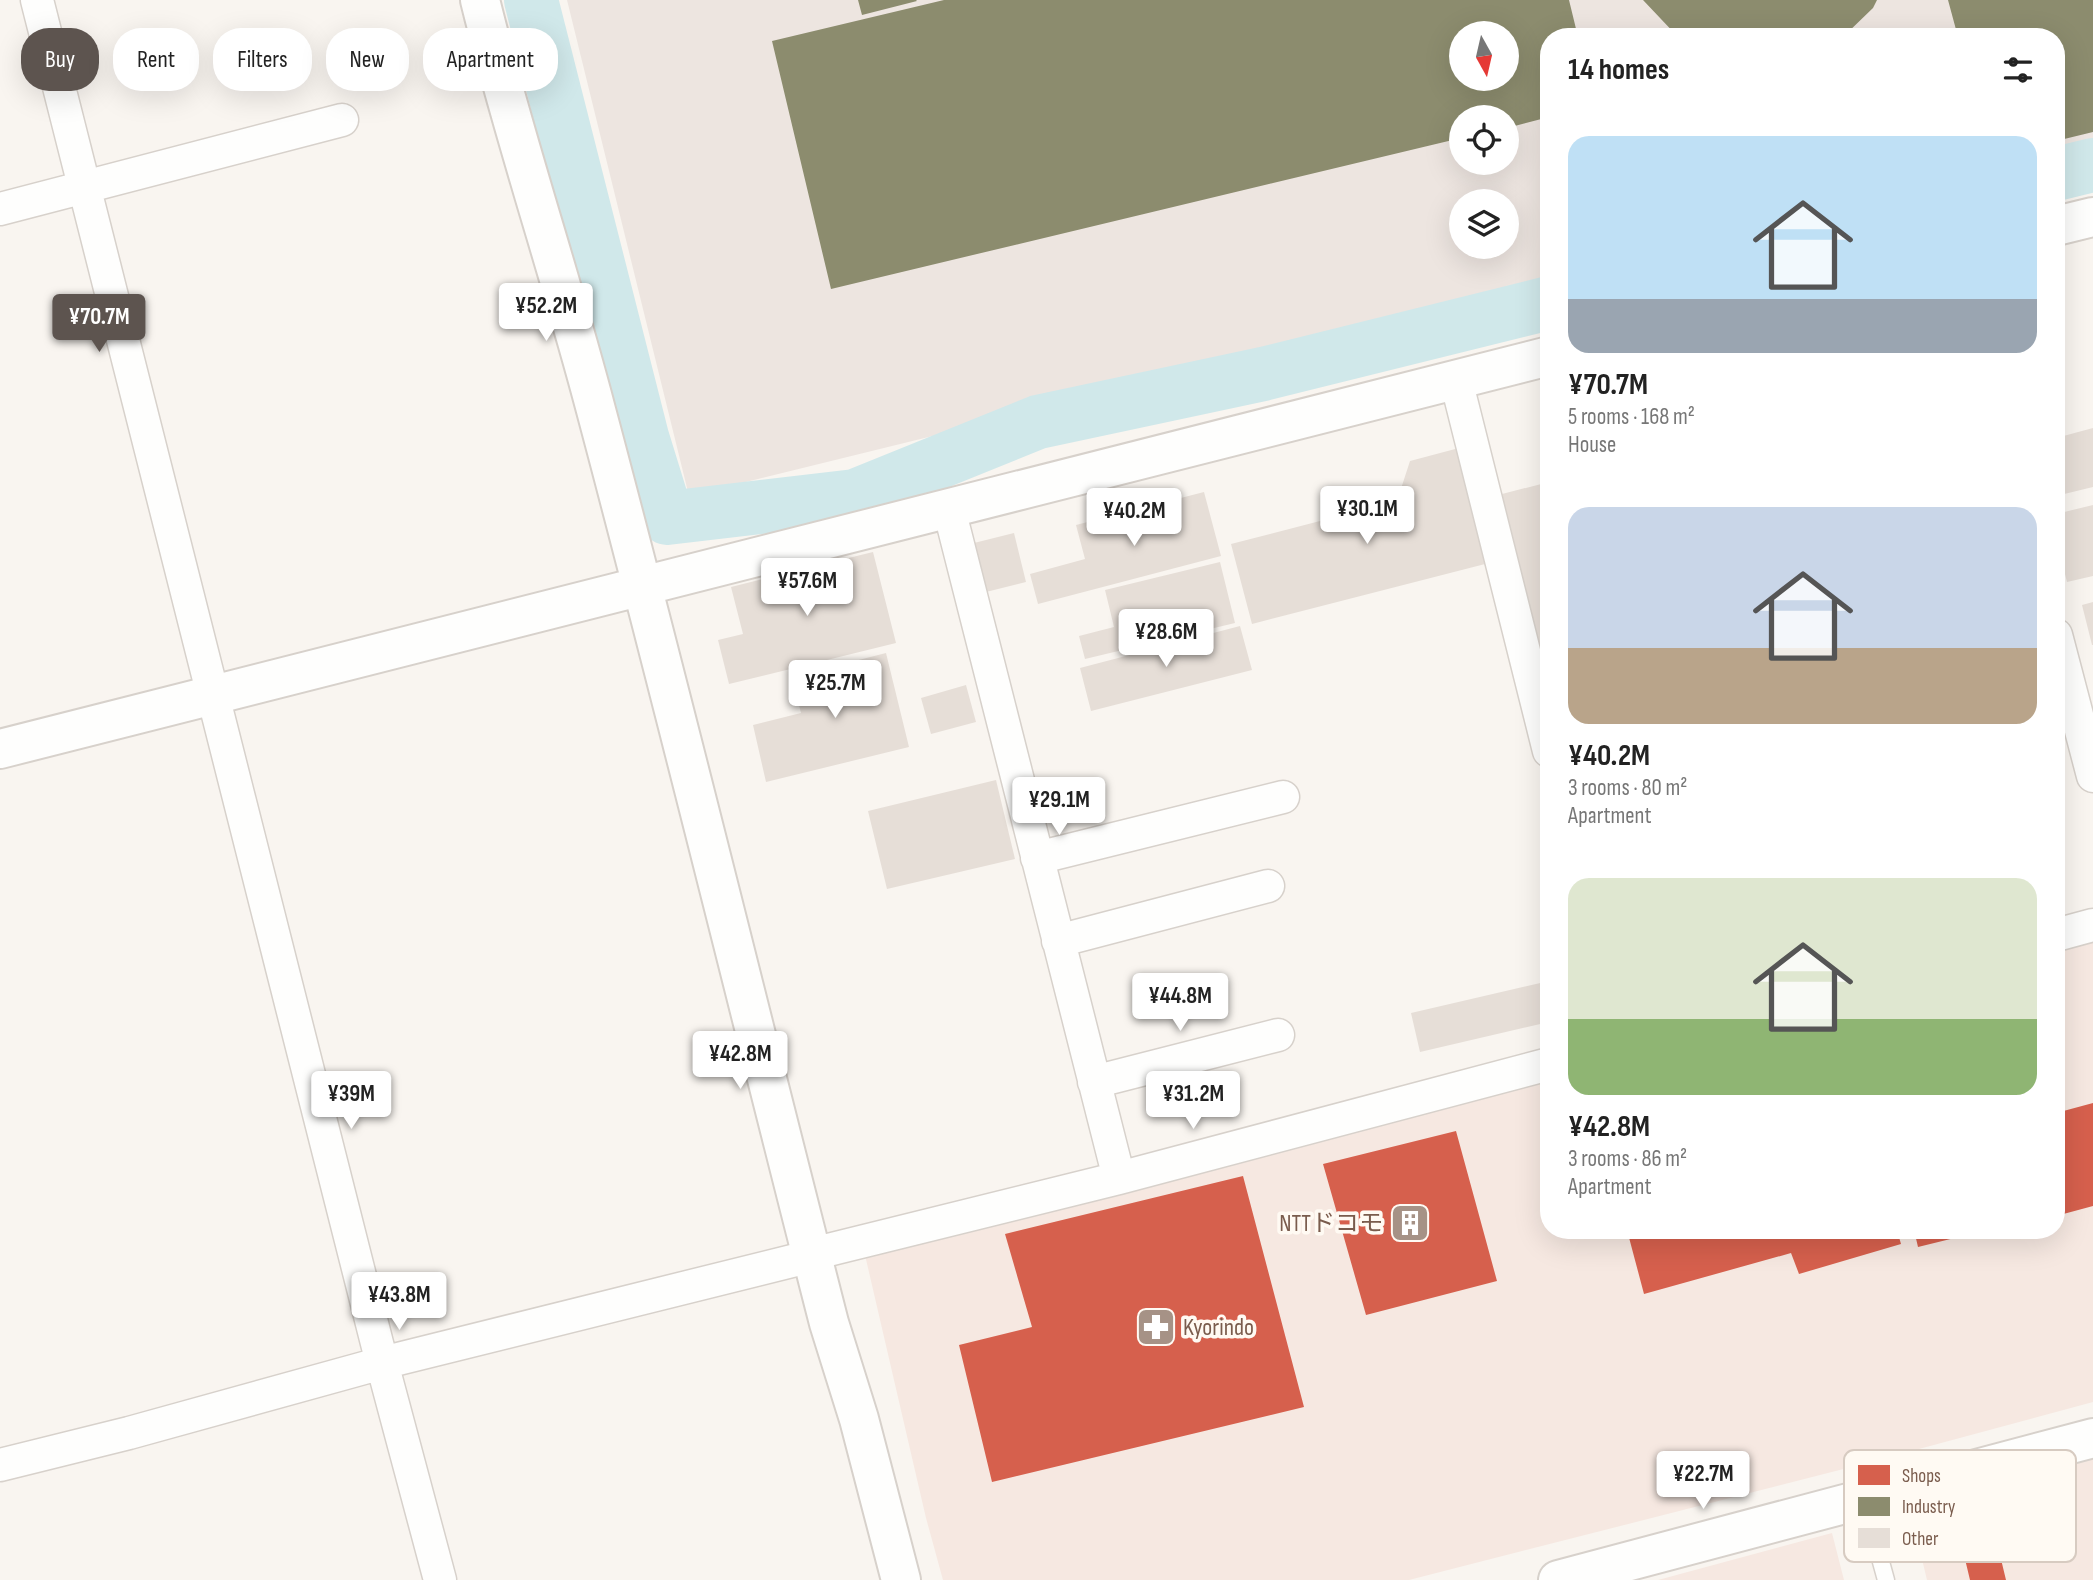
<!DOCTYPE html>
<html lang="en">
<head>
<meta charset="utf-8">
<style>
	body { margin:0; font-family:"Sofia Sans Condensed","Noto Sans JP",sans-serif; background:#f6f6f6; color:#222; height:100vh; display:flex; flex-direction:column; font-size:26px; white-space:nowrap }
	* { box-sizing:border-box; margin:0 }
	p { font-size:23px; color:#767676 }
	.icon { flex:none; width:38px; height:38px; fill:none; stroke:currentColor; stroke-width:2; stroke-linecap:round; stroke-linejoin:round }
	.map { position:relative; flex:1; overflow:hidden }
	.sheet { position:absolute; left:1540px; top:28px; width:525px; height:1211px; display:flex; flex-direction:column; background:#fff; border-radius:28px; box-shadow:0 7px 28px #0002 }
	.sheet>* { flex:none }
	.top-card { position:absolute; left:21px; top:28px; width:665px; height:63px; display:flex; gap:14px }
	.needle { width:46px; rotate:172deg }
	.buttons { position:absolute; left:1449px; top:21px; display:grid; gap:14px }
	.buttons a { display:grid; place-items:center; width:70px; height:70px; border-radius:50%; background:#fff; box-shadow:0 7px 28px #0002; font-size:35px }
	.price { position:absolute; translate:-50% -60px; padding:0 16px; border-radius:7px; background:#fff; color:#222; font-size:23px; line-height:46px; filter:drop-shadow(0 2px 4px #0008) }
	.price::after { content:''; position:absolute; left:50%; top:42px; width:21px; height:16px; margin-left:-10px; background:inherit; clip-path:polygon(0 0,100% 0,50% 100%) }
	.price.selected { background:#5d544f; color:#fff }
	ul { padding:0; list-style:none }
	li { display:grid; align-content:center; gap:14px; height:371px; padding:0 28px }
	li span { display:grid; place-items:center; height:217px; border-radius:21px; color:#555 }
	li>.icon { margin-inline-start:auto }
	span .icon { width:126px; height:126px; fill:#fffc; stroke-width:1 }
	li b { font-size:30px }
	h2 { display:flex; justify-content:space-between; align-items:center; height:84px; padding:0 28px; font-size:30px }
	.chip { padding:0 24px; border-radius:28px; background:#fff; box-shadow:0 7px 28px #0002; font-size:24px; line-height:63px }
	.chip.selected { background:#5d544f; color:#fff }
	.map>svg:first-child { display:block }
	.commercial { fill:#f6e8e1 }
	.industrial { fill:#ede5e0; fill-rule:evenodd }
	.shops { fill:#d6604d }
	.industry { fill:#8c8c6e; fill-rule:evenodd }
	.lines { fill:none; stroke-linecap:round; stroke-linejoin:round }
	.river { stroke:#d0e8ea; stroke-width:54 }
	.building { fill:#e6ded7 }
	.service-casing { stroke:#d7d1cb; stroke-width:19 }
	.minor-casing { stroke:#d7d1cb; stroke-width:35 }
	.tertiary-casing { stroke:#d7d1cb; stroke-width:42 }
	.service { stroke:#fefefd; stroke-width:16 }
	.minor { stroke:#fefefd; stroke-width:32 }
	.tertiary { stroke:#fefefd; stroke-width:38 }
	.labels { text-anchor:middle; dominant-baseline:central; stroke-width:7; stroke-linejoin:round; paint-order:stroke }
	.poi-label { font-size:24px; fill:#7a5c4d; stroke:#fffaf3; text-anchor:end }
	.key { fill:#fffaf3; stroke:#d7cbc1; stroke-width:2 }
	.key-label { font-size:19px; fill:#7a5c4d }
</style>
</head>
<body>
<div class="map">
<svg width="2093" height="1580" viewBox="0 0 2093 1580">
	<rect width="100%" height="100%" fill="#f9f5f0"/>
	<path class="commercial" d="M 2093,939 L 2093,1402 L 1867,1463 L 1409,1580 L 943,1580 L 926,1518 L 865,1255 L 1549,1076 L 1549,1230 L 2056,1230 L 2056,948 Z
		M 2093,1459 L 2093,1580 L 1927,1580 L 1909,1505 Z
		M 1832,1533 L 1844,1580 L 1658,1580 Z"/>
	<path class="industrial" d="M 567,0 L 2093,0 L 2093,150 L 2056,159 L 2056,37 L 1549,37 L 1549,284 L 689,496 ZM 1461,33 L 1507,33 L 1507,79 L 1461,79 ZM 1461,117 L 1507,117 L 1507,163 L 1461,163 ZM 1461,201 L 1507,201 L 1507,247 L 1461,247 Z"/>
	<path class="shops" d="M 2093,1103 L 2093,1206 L 2056,1216 L 2056,1113 Z
		M 1456,1131 L 1497,1281 L 1366,1315 L 1323,1164 Z
		M 1243,1176 L 1304,1407 L 992,1482 L 959,1345 L 1032,1327 L 1005,1234 Z
		M 1627,1230 L 1897,1230 L 1901,1244 L 1799,1274 L 1791,1253 L 1644,1294 Z
		M 1914,1230 L 1982,1230 L 1983,1231 L 1918,1247 Z
		M 1993,1526 L 2006,1580 L 1970,1580 L 1959,1534 Z"/>
	<path class="industry" d="M 858,0 L 916,0 L 917,1 L 862,15 Z
		M 944,0 L 1569,0 L 1578,37 L 1549,37 L 1549,117 L 1507,128 L 1507,117 L 1461,117 L 1461,138 L 831,289 L 772,41 ZM 1461,33 L 1507,33 L 1507,79 L 1461,79 Z
		M 1643,0 L 1877,0 L 1873,8 L 1843,37 L 1678,37 Z
		M 1948,0 L 2093,0 L 2093,132 L 2056,141 L 2056,37 L 1958,37 Z"/>
	<g class="lines">
		<path class="river" d="M 531,0 L 642,437 L 667,518 L 855,496 L 1038,422 L 1263,374 L 1549,303
			M 2056,174 L 2093,165"/>
	</g>
	<path class="building" d="M 2093,428 L 2093,487 L 2056,496 L 2056,438 Z
		M 1459,448 L 1489,563 L 1252,624 L 1231,544 L 1397,501 L 1410,461 Z
		M 1549,482 L 1549,647 L 1540,649 L 1502,494 Z
		M 1204,492 L 1221,556 L 1038,604 L 1030,574 L 1085,559 L 1076,525 Z
		M 2093,505 L 2093,576 L 2067,582 L 2056,539 L 2056,514 Z
		M 1014,533 L 1026,582 L 986,592 L 974,543 Z
		M 873,552 L 896,643 L 729,684 L 718,640 L 743,634 L 731,587 Z
		M 1220,562 L 1235,623 L 1085,659 L 1079,636 L 1114,627 L 1105,590 Z
		M 2093,602 L 2093,645 L 2092,645 L 2082,605 Z
		M 1240,626 L 1252,670 L 1091,711 L 1080,668 Z
		M 886,653 L 909,747 L 766,782 L 753,725 L 801,713 L 792,677 Z
		M 966,685 L 976,722 L 931,734 L 921,698 Z
		M 996,780 L 1015,859 L 887,889 L 868,811 Z
		M 1549,981 L 1549,1022 L 1420,1052 L 1411,1013 Z"/>
	<g class="lines">
		<g class="service-casing">
			<path id="service" d="M 1864,1500 L 1886,1580"/>
		</g>
		<g class="minor-casing">
			<path id="minor" d="M 37,0 L 382,1363 L 440,1580
				M 0,209 L 342,120
				M 1456,380 L 1549,751
				M 949,509 L 1119,1178
				M 2056,635 L 2093,776
				M 1037,858 L 1283,797
				M 2056,935 L 2093,925
				M 1058,941 L 1268,886
				M 1094,1082 L 1278,1035
				M 812,1254 L 1119,1178 L 1549,1064
				M 0,1465 L 129,1433 L 382,1363 L 812,1256"/>
		</g>
		<g class="tertiary-casing">
			<path id="tertiary" d="M 480,0 C 514,138 560,273 596,410 C 677,714 751,1019 829,1323 L 859,1419 L 901,1580
				M 2056,226 L 2093,217
				M 0,749 L 1549,356
				M 1558,1580 L 2093,1438"/>
		</g>
		<use href="#service" class="service"/>
		<use href="#minor" class="minor"/>
		<use href="#tertiary" class="tertiary"/>
	</g>
	<defs>
		<g id="building-square" transform="scale(2.0125)"><rect x="-9" y="-9" width="18" height="18" rx="4" fill="#a69286" stroke="#fffaf3"/><path d="M-4-6H4V6H1V3H-1V6H-4ZM-2.5-4.3h1.7v1.8h-1.7ZM.8-4.3h1.7v1.8H.8ZM-2.5-1h1.7V.8h-1.7ZM.8-1h1.7V.8H.8Z" fill="#fff"/></g>
		<g id="pharmacy-square" transform="scale(2.0125)"><rect x="-9" y="-9" width="18" height="18" rx="4" fill="#a69286" stroke="#fffaf3"/><path d="M-2-6h4v4h4v4h-4v4h-4v-4h-4v-4h4Z" fill="#fff"/></g>
	</defs>
	<g fill-rule="evenodd">
		<use href="#building-square" x="1410" y="1223"/>
		<use href="#pharmacy-square" x="1156" y="1327"/>
	</g>
	<g class="labels">
		<g class="poi-label">
			<text x="1383" y="1223">NTTドコモ</text>
			<text x="1183" y="1327" text-anchor="start">Kyorindo</text>
		</g>
	</g>
	<rect x="1844" y="1450" width="232" height="112" rx="10" class="key"/>
	<rect x="1858" y="1465" width="32" height="20" fill="#d6604d"/>
	<rect x="1858" y="1497" width="32" height="19" fill="#8c8c6e"/>
	<rect x="1858" y="1528" width="32" height="20" fill="#e6ded7"/>
	<g class="key-label">
		<text x="1902" y="1482">Shops</text>
		<text x="1902" y="1513">Industry</text>
		<text x="1902" y="1545">Other</text>
	</g>
</svg>
<div class="buttons">
<a><svg class="needle" viewBox="-14 -14 28 28"><path d="M0-13l5 13h-10z" fill="#e53935"/><path d="M0 13l5-13h-10z" fill="#767676"/></svg></a>
<a><svg class="icon" aria-label="locate" viewBox="0 0 24 24"><circle cx="12" cy="12" r="6"/><path d="M12 2v4M12 18v4M2 12h4M18 12h4"/></svg></a>
<a><svg class="icon" aria-label="layers" viewBox="0 0 24 24"><path d="M12 4l9 5-9 5-9-5zM3 14l9 5 9-5"/></svg></a>
</div>
<b class="price" style="left:546px;top:343px">¥52.2M</b>
<b class="price selected" style="left:99px;top:354px">¥70.7M</b>
<b class="price" style="left:1367px;top:546px">¥30.1M</b>
<b class="price" style="left:1134px;top:548px">¥40.2M</b>
<b class="price" style="left:807px;top:618px">¥57.6M</b>
<b class="price" style="left:1166px;top:669px">¥28.6M</b>
<b class="price" style="left:835px;top:720px">¥25.7M</b>
<b class="price" style="left:1059px;top:837px">¥29.1M</b>
<b class="price" style="left:1180px;top:1033px">¥44.8M</b>
<b class="price" style="left:740px;top:1091px">¥42.8M</b>
<b class="price" style="left:351px;top:1131px">¥39M</b>
<b class="price" style="left:1193px;top:1131px">¥31.2M</b>
<b class="price" style="left:399px;top:1332px">¥43.8M</b>
<b class="price" style="left:1703px;top:1511px">¥22.7M</b>
<div class="top-card">
<a class="chip selected">Buy</a>
<a class="chip">Rent</a>
<a class="chip">Filters</a>
<a class="chip">New</a>
<a class="chip">Apartment</a>
</div>
<section class="sheet">
<h2>14 homes<svg class="icon" aria-label="filters" viewBox="0 0 24 24"><path d="M4 7h16M4 17h16"/><circle cx="9" cy="7" r="2"/><circle cx="15" cy="17" r="2"/></svg></h2>
<ul>
<li><span style="background:linear-gradient(#bfe0f5 75%,#9aa5b1 0)"><svg class="icon" aria-label="home" viewBox="0 0 24 24"><path d="M3 11l9-7 9 7M6 9v11h12V9"/></svg></span><div><b>¥70.7M</b><p>5 rooms · 168 m²</p><p>House</p></div></li>
<li><span style="background:linear-gradient(#c9d6e8 65%,#b9a48a 0)"><svg class="icon" aria-label="home" viewBox="0 0 24 24"><path d="M3 11l9-7 9 7M6 9v11h12V9"/></svg></span><div><b>¥40.2M</b><p>3 rooms · 80 m²</p><p>Apartment</p></div></li>
<li><span style="background:linear-gradient(#dfe7d0 65%,#8fb573 0)"><svg class="icon" aria-label="home" viewBox="0 0 24 24"><path d="M3 11l9-7 9 7M6 9v11h12V9"/></svg></span><div><b>¥42.8M</b><p>3 rooms · 86 m²</p><p>Apartment</p></div></li>
</ul>
</section>
</div>
</body>
</html>
